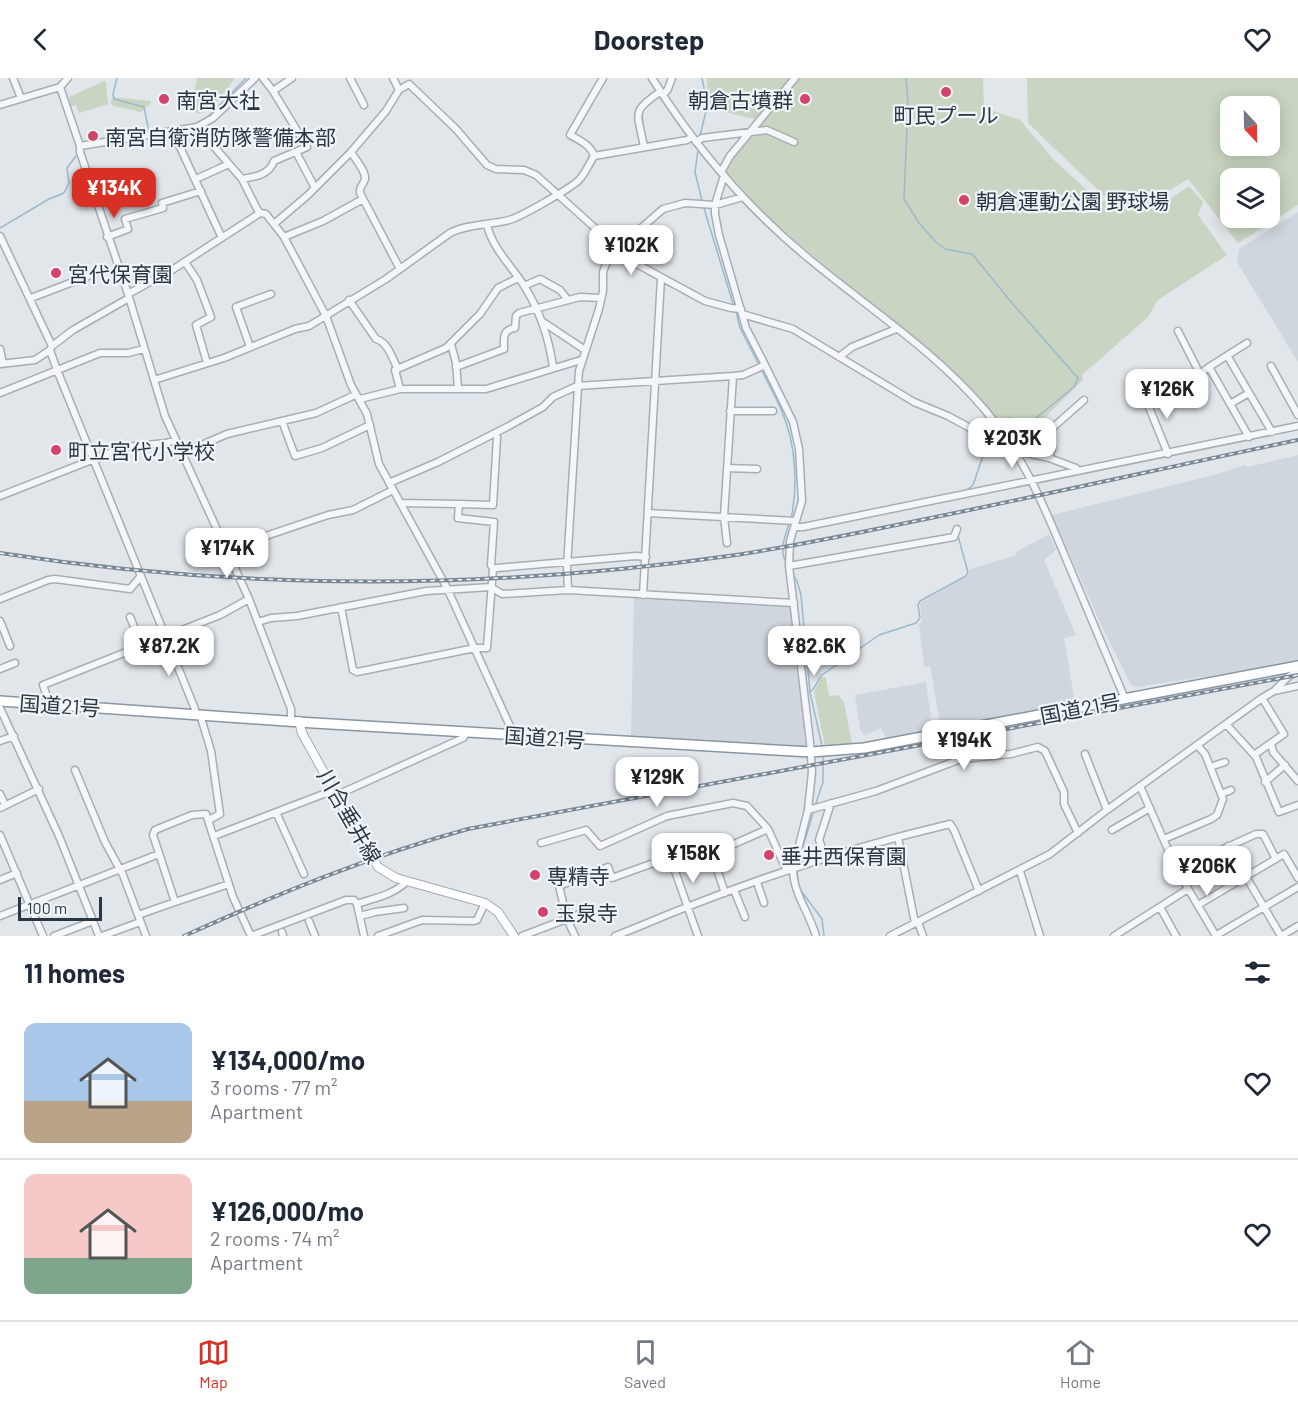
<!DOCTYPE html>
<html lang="en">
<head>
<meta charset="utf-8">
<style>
	body { margin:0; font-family:Barlow,"Noto Sans JP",sans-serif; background:#f2f2f3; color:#1f2937; height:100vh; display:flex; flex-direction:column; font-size:22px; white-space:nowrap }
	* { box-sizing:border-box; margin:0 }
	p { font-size:20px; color:#747a83 }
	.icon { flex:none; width:33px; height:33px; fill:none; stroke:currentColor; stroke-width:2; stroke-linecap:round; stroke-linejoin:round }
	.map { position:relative; height:858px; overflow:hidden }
	.sheet { display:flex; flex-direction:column; background:#fff; flex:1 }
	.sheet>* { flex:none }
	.needle { width:39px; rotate:158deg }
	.fabs { position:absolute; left:1220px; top:18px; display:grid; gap:12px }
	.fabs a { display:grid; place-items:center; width:60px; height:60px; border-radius:12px; background:#fff; box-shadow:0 3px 15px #0003; font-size:30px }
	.scale { position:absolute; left:18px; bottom:15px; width:84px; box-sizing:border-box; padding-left:6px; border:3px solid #293643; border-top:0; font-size:16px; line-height:21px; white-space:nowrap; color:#293643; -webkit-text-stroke:4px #f1f5f8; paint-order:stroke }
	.price { position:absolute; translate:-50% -51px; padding:0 14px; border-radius:12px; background:#fff; color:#222; font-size:20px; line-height:39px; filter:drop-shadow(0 2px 3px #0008) }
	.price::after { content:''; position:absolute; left:50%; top:36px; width:18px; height:14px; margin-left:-9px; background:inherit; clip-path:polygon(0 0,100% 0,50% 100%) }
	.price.active { background:#d93025; color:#fff }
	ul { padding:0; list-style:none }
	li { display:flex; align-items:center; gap:18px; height:150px; padding:0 24px }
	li+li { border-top:2px solid #e0e1e3 }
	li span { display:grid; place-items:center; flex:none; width:168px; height:120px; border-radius:12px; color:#555 }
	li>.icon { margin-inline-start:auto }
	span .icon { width:72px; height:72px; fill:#fffc; stroke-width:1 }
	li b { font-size:26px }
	h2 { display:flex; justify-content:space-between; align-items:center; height:72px; padding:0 24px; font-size:26px }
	header { display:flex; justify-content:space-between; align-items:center; height:78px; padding:0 24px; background:#fff; font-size:27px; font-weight:700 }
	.dock { display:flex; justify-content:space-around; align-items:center; height:84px; border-top:2px solid #e0e1e3; background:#fff; font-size:16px; color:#747a83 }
	.dock a { display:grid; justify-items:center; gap:3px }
	.dock .active { color:#d93025 }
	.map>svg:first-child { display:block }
	.built { fill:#cfd6dd }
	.green { fill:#c9d5c2; fill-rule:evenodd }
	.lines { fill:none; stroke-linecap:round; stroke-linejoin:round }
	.stream { stroke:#9bb9cc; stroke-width:1.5 }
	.minor-casing { stroke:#a6aeb5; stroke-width:9 }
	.major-casing { stroke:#a0acb7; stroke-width:10 }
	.highway-casing { stroke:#8896a2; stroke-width:12 }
	.minor { stroke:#f4f6f9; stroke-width:6 }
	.major { stroke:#fff; stroke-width:8 }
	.highway { stroke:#fff; stroke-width:9 }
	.rail-casing { stroke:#7a8895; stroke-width:4 }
	.rail { stroke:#f1f5f8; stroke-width:1.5; stroke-dasharray:4.5; stroke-linecap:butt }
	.major-bridge-casing { stroke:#a0acb7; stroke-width:10; stroke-linecap:butt }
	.major-bridge { stroke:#fff; stroke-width:8 }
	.poi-dot { fill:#d3436b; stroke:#f1f5f8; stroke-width:2 }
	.labels { text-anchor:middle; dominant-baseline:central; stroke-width:4.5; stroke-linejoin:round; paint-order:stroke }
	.poi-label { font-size:21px; fill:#293643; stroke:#f1f5f8; text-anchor:start }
	.street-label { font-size:21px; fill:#293643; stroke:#f1f5f8 }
</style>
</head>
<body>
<header><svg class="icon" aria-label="back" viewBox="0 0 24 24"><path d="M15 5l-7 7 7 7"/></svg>Doorstep<svg class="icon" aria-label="heart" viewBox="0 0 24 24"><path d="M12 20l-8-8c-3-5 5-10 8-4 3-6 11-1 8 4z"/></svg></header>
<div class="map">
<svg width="1298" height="858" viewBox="0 0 1298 858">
	<rect width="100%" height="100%" fill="#e1e6eb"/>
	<path class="built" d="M 1298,134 L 1298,284 L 1237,184 L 1239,171 Z
		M 1298,377 L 1298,582 L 1275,588 L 1137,609 L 1131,607 L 1102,549 L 1052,437 L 1218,396 L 1244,387 L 1248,389 Z
		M 1049,456 L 1056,472 L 1044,482 L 1076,557 L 1064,560 L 1075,625 L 941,651 L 930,588 L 924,589 L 919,546 L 922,543 L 920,525 L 968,498 L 970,491 L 1017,477 L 1016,474 Z
		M 634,519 L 790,527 L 807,668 L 631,659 Z
		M 926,604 L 933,652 L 886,660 L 881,650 L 864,658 L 860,651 L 855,617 Z"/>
	<path class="green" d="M 197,0 L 235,0 C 228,10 209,39 197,35 L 194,17 Z
		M 707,0 L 983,0 L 984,30 L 1020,42 L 1055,83 L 1099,123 L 1164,125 L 1189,108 L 1203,124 L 1198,137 L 1227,177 L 1158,222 L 1148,239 L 1082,297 L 1083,302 L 1018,366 L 957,297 L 769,141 L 724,96 L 726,85 L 762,43 L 708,30 Z
		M 1027,0 L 1298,0 L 1298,127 L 1238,165 L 1188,101 L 1162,117 L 1104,118 L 1028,45 ZM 1230,28 L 1269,28 L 1269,68 L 1230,68 ZM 1230,100 L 1269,100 L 1269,140 L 1230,140 Z
		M 104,3 L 106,4 L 108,26 L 79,35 L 76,27 L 71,28 L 69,19 Z
		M 112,19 L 151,23 L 151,25 L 141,34 L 114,28 L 111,26 Z
		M 821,599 L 826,600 L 829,618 L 838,617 L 844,624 L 852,666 L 825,668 L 814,614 Z"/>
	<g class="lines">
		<path class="stream" d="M 117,0 L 113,16 L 114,21 L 144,29 L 149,54
			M 906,0 L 908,24 L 904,121 L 919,145 L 936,164 L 945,171 L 972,176 L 1012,225 L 1078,300 L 1074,309 L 1031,344 L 1026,345 L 1009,340 L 998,346
			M 208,39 L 246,0
			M 700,58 L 706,33 L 706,20 L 702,0
			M 89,64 L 110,60
			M 698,72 L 695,94 L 702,123
			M 703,127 L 734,229
			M 0,150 L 49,121 L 64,115 L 69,105 L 67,90 L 76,78
			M 736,233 L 740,250 L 759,287
			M 761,291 C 768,305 776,319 782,334 C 796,366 798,408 791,441
			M 990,359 L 996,350
			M 968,411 L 973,407 L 988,363
			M 786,484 C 779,472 785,458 789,446
			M 793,496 L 797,503 L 801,517 L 810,614 L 822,668
			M 811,613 C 816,610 817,602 822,597 L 879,557 L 916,545 L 920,540 L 918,527 L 920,523 L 966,498 L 968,494 L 958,458
			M 815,728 L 823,704 L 823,679
			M 798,785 L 814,732
			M 797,793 L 799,810 L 822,841 L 824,858"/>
		<g class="minor-casing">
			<path id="minor" d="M 13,0 L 21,20
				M 263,0 L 273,13 L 292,0
				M 350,0 L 364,27
				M 393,0 L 399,12
				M 652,0 C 695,69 750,133 813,184 C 870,231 937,275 985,332 C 1025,380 1043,426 1067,483 C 1086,529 1106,575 1125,621
				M 60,9 L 80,68 L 80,74 L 128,216 L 165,338 L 249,521 L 291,631 L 291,643
				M 663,17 L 668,11 L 672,0
				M 0,27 L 60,9 L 68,0
				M 197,49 L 242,101 L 257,131 L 260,135 L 266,136 L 284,159 L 326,238 L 351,307 L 367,336 L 379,386 L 447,510 L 514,657
				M 173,54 L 222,160
				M 696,64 L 702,60 L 767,52 L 794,64
				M 80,68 L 197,49 L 213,40 L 255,0
				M 644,69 C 638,35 630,34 660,14
				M 296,74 L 315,110
				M 351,74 C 355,81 366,93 365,101 C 363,108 359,108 360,115 L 400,191
				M 594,78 C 591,67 579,62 570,57 L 603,0
				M 721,94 L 730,78 L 795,0
				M 724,97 L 715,127 L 715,136 L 719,157 L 746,250 L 765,287
				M 196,101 L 229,86
				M 242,101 C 255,99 269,97 274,83 L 307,69 L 273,13
				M 274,146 L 308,117 L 351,74 L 386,33 L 399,12 L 409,6 L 456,51 L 487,87 L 496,91 L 524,92 L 536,97 L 595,150 L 613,173 L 705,223 L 731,230 L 741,231
				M 487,147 C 492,169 511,188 523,206 C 539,231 549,260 553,289
				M 0,158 L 52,268 L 50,272 L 57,292 L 195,631 L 194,636
				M 107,159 L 128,151 L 125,141 L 163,130 L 162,125 L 201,113
				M 284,159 L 323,143 L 363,121
				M 185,184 L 197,202 L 211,239 L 196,247 L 207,285
				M 524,208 L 540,201 L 560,212 L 568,222
				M 128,216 L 172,192 L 260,135
				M 31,220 L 91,197
				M 349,222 L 376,261 C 388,264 392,280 398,291
				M 742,236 L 793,251 L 914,324 L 948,338 L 1007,370 L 1012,368
				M 543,244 L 585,272
				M 1178,253 L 1200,296 L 1209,289 L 1249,359
				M 451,266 L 456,285 L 458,311
				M 52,268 L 73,252 L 129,220
				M 250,269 L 236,229 L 271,216
				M 0,271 L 3,286
				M 839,279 L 852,269 L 896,251
				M 1228,279 L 1272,354
				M 0,286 L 35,282 L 50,272
				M 1271,288 L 1298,337
				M 456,289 L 504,271 C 504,260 502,252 515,250 L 516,238 L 519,235 L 580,219 L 601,220
				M 1209,289 L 1247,265
				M 154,302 L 224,280 L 295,251 L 309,248 L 386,201 L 450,155 C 467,146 490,147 509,142 C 521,139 571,110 579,102 C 585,96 589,86 594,78 L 687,62 L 692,59
				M 400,311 L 395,292 L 446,270 L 480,236 L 498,210 L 518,200
				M 0,315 L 100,275 L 128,275 L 144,271
				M 1144,317 L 1168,376
				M 360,321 L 400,311 L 486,311 L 581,282
				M 1230,326 L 1249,315
				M 730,333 L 773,333
				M 282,343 L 295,378 L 322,370 L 370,347
				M 1040,361 L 1052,370 L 1049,380
				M 1022,374 L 1049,380 L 1076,390 L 1078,393
				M 181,376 L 227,356 L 316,335 L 355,317
				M 1019,378 L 1030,358 L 1040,361 L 1084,322
				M 727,390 L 757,391
				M 389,405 L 438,384 L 507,349 L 543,329 L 553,319 L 577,308 L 733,298 L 743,297 L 765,287 L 793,344 L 799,371 L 802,423 L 790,463 L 789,488 L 810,664 L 812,694 L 808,732 L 793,791 C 793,815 809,834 816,858
				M 0,418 L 125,369 L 166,365 L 175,362
				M 401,425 L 459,426
				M 648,435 L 796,443
				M 795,449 L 803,449 L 1298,348
				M 727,465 L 724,439 L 733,298
				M 227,471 L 328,437 L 353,432 L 393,412
				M 789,488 L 954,459 L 957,451
				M 493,491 L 491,487 L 494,444 L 458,440 L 459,426 L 493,427 L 497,359 L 495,355
				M 568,512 L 567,489 L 579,293 L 599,231 L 603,213 L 603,194 L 609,178 L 663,131 L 685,125 L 715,127 L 743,119
				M 643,517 L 661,200
				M 0,521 L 48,502 L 55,501 L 130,511 L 141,498
				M 341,529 L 353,592 L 357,594 L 475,570 L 487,570 L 493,491 L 497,490 L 636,478 L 646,479
				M 130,539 L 142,568
				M 0,543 L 10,568
				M 258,544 L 271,540 L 297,538 L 426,513 L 491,509 L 502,516 L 568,512 L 794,525
				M 0,591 L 15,585
				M 1274,613 L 1288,599 L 1298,593
				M 1262,620 L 1284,656 L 1271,665 L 1273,674 L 1298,703
				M 47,627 L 48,621 L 43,607 L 220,537 L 249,521
				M 0,630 L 59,758 L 99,858
				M 202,637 L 202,643 L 211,673 L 220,736 L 209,742
				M 1226,646 L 1256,679 L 1279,734 L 1298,727
				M 0,663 L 14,658
				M 1085,676 L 1107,732
				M 1254,677 L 1271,665
				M 1210,689 L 1225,684
				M 75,692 L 105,764 L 123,797 L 146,858
				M 1265,704 L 1285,687
				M 1140,708 L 1177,792 L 1216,858
				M 0,716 L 5,727
				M 1221,716 L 1231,712
				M 337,717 L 463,660 L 467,654
				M 0,730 L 39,711
				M 808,732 L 876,713 L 961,681 L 1011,676 L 1038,669 L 1045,673 L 1064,714 L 1064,726 L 1078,755
				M 276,734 L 304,796
				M 1112,752 L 1150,730
				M 0,757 L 43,858
				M 214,758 L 334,712
				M 898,759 L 915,845
				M 1164,761 L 1211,741 L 1217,737 L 1223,721 L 1205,676 L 1197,667
				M 541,765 L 586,752 L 600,768 L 667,738 L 733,725 L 747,728 L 768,751 L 787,793
				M 1228,768 L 1281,858
				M 712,777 L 725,815
				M 826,780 L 819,762 L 831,725
				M 675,792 L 768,751
				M 1177,792 L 1256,756 L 1263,756 L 1276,781
				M 1020,793 L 1040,858
				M 0,802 L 17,795
				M 757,804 L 764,825
				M 229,806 L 175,824 L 153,757 L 155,752 L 192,737 L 206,736 L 233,819 L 251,858
				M 734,812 L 745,839
				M 1198,827 L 1284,776 L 1298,800
				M 1160,829 L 1176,858
				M 138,837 L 175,824
				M 0,838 L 159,776
				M 360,838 L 375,834 L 404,830
				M 309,843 L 315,858
				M 918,844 L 923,858
				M 282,854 L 283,858
				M 54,858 L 93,843
				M 102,858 L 140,844
				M 251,858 L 346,822 L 354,822 L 357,826
				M 364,858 L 357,826 C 374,820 393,817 406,804
				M 378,858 L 422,842 L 474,843 L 477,842 L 485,825
				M 522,858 L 585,834
				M 575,858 L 567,841 L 559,808 L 608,789 L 612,800 L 670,779 L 698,858
				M 615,858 C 639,849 663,838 687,829 C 773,795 861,767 950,746 L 954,752 L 979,813
				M 890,858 L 1050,776 L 1107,732 L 1262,620 L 1274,613 L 1298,608
				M 1114,858 L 1188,811
				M 1215,858 L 1298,809
				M 1281,858 L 1298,848"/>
		</g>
		<g class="major-casing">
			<path id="major" d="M 299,643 L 302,655 L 354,749
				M 396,800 L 485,825 L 498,834 L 514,858"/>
		</g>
		<g class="highway-casing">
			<path id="highway" d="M 0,623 L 314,645 L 811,674 L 864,670 L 1298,588"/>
		</g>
		<use href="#minor" class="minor"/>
		<use href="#major" class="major"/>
		<use href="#highway" class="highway"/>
		<g class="rail-casing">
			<path id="rail" d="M 0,475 C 244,513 492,512 736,477 C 795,468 853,456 911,444 C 1040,418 1169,389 1298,362
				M 184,858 C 277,816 370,778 468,751 L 1298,597"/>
		</g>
		<use href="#rail" class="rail"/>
		<g class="major-bridge-casing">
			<path id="major-bridge" d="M 354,749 L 378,789 L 396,800"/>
		</g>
		<use href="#major-bridge" class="major-bridge"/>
	</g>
	<g class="poi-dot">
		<circle cx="946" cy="14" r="6"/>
		<circle cx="164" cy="21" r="6"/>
		<circle cx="805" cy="21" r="6"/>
		<circle cx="93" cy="58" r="6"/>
		<circle cx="964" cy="122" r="6"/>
		<circle cx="56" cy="195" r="6"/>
		<circle cx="56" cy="372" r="6"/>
		<circle cx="769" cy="777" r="6"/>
		<circle cx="535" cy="797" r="6"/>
		<circle cx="543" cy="834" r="6"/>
	</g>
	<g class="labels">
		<g class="poi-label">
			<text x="176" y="21">南宮大社</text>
			<text x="793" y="21" text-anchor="end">朝倉古墳群</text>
			<text x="946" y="36" text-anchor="middle">町民プール</text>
			<text x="105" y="58">南宮自衛消防隊警備本部</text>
			<text x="976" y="122">朝倉運動公園 野球場</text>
			<text x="68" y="195">宮代保育園</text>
			<text x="68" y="372">町立宮代小学校</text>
			<text x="781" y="777">垂井西保育園</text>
			<text x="547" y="797">専精寺</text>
			<text x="555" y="834">玉泉寺</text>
		</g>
		<g class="street-label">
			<text transform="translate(60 627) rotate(4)">国道21号</text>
			<text transform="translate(1080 630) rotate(-11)">国道21号</text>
			<text transform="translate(545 659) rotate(4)">国道21号</text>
			<text transform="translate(350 738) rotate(60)">川合垂井線</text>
		</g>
	</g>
</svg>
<div class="fabs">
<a><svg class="needle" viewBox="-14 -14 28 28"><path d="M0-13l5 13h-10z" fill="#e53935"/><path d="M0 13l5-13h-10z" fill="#747a83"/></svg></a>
<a><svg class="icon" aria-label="layers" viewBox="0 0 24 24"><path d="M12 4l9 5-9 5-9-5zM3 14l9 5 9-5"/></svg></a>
</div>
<div class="scale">100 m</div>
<b class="price active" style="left:114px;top:141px">¥134K</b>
<b class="price" style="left:631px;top:198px">¥102K</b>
<b class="price" style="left:1167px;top:342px">¥126K</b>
<b class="price" style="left:1012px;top:391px">¥203K</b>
<b class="price" style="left:227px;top:501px">¥174K</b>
<b class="price" style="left:169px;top:599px">¥87.2K</b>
<b class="price" style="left:814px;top:599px">¥82.6K</b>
<b class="price" style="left:964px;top:693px">¥194K</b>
<b class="price" style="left:657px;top:730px">¥129K</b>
<b class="price" style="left:693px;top:806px">¥158K</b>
<b class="price" style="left:1207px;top:819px">¥206K</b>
</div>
<section class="sheet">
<h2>11 homes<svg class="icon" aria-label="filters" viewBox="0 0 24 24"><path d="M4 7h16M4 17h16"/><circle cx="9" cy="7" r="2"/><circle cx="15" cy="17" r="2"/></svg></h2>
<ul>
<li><span style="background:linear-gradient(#a9c7e8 65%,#b9a48a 0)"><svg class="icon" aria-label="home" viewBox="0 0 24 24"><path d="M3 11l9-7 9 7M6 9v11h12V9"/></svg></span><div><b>¥134,000/mo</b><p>3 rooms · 77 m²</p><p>Apartment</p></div><svg class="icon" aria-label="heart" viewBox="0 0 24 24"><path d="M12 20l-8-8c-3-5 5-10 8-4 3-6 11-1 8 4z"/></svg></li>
<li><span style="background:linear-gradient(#f6c9c9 70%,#7fa58c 0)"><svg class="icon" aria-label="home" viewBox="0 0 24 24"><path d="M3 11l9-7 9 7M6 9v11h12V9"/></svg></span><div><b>¥126,000/mo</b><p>2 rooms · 74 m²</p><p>Apartment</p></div><svg class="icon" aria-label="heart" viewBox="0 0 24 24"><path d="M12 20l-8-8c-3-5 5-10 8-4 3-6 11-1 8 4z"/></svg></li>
</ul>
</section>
<nav class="dock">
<a class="active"><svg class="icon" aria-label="map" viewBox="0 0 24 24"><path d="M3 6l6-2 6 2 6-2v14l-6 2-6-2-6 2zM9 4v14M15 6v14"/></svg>Map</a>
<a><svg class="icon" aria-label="saved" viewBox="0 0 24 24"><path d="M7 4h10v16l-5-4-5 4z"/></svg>Saved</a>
<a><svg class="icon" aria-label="home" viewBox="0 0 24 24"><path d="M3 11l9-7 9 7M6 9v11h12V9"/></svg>Home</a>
</nav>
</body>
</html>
